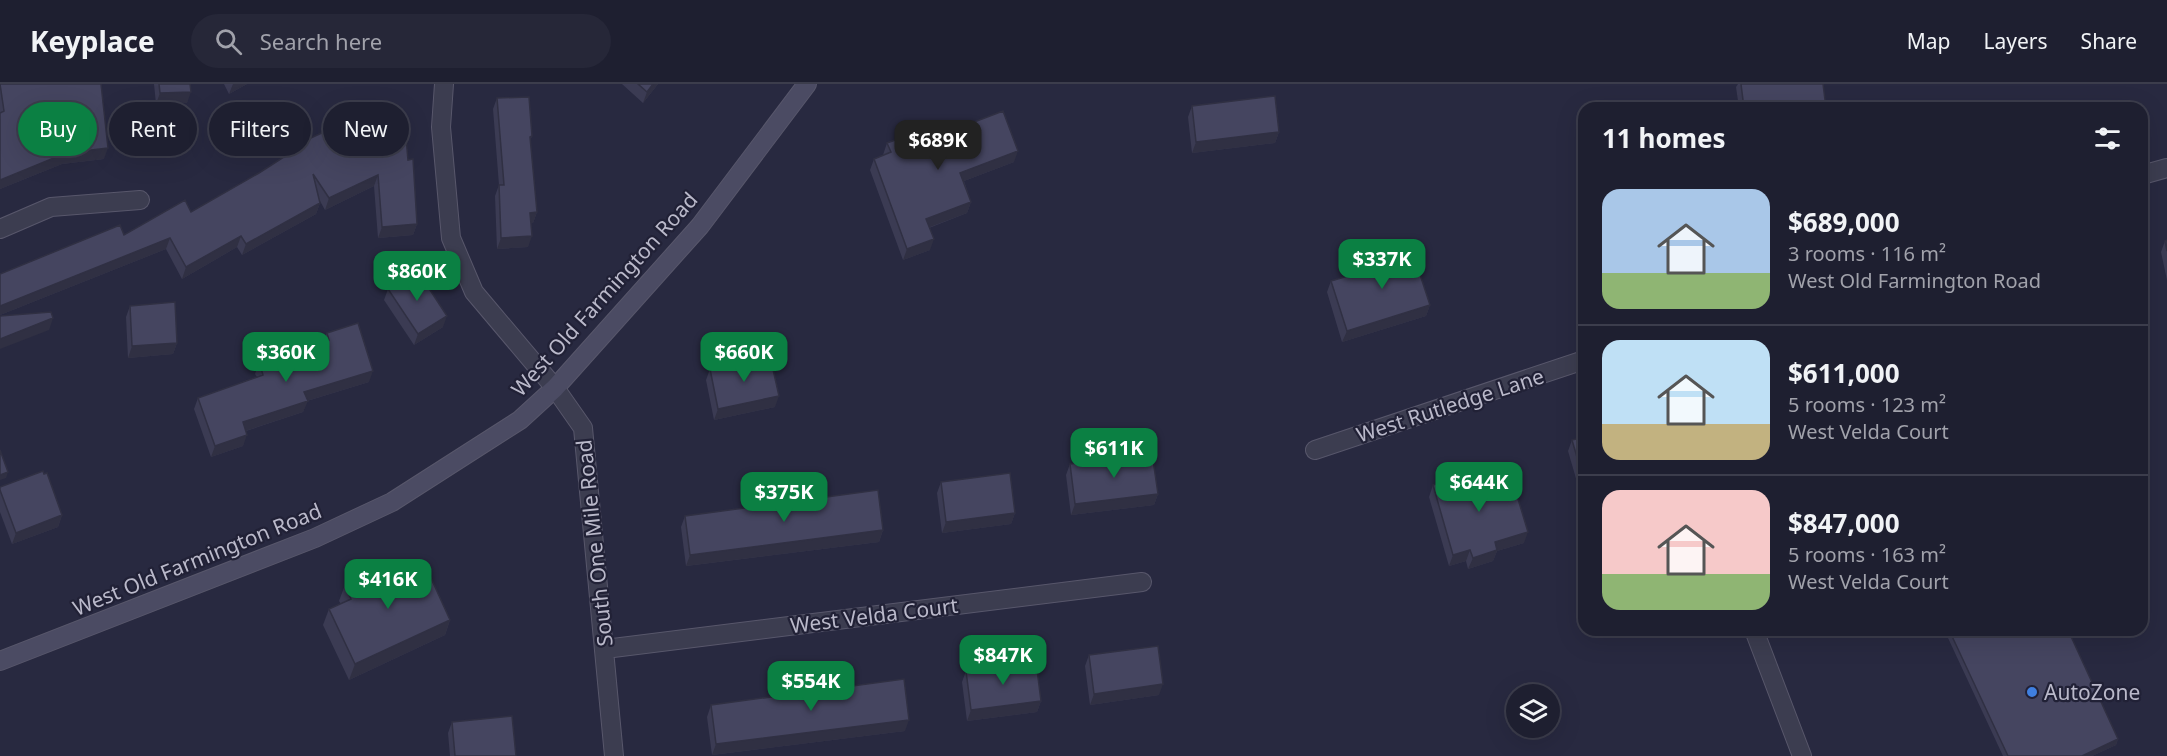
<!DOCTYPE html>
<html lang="en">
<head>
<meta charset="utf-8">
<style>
	body { margin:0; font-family:"Noto Sans",sans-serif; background:#262738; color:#f1f3f6; height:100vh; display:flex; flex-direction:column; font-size:22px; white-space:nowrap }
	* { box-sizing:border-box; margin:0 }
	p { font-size:20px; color:#a1a2ab }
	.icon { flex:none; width:33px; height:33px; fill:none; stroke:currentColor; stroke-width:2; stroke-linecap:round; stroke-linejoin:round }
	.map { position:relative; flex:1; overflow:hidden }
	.drawer { position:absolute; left:1578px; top:18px; width:570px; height:534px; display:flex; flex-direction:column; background:#1e1f30; border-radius:18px; box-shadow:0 6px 24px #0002,0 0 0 2px #3c3d4c }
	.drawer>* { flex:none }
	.guide { position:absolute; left:18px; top:18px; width:570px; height:54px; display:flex; gap:12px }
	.controls { position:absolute; left:1506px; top:600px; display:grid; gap:12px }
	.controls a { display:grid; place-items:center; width:54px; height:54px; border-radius:50%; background:#1e1f30; box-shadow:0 6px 24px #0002,0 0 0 2px #3c3d4c; font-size:30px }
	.price { position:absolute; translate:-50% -51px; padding:0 14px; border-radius:12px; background:#0b8043; color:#fff; font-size:20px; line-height:39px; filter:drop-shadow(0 2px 3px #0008) }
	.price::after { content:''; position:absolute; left:50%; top:36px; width:18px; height:14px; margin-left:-9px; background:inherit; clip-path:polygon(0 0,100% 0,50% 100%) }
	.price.on { background:#222; color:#fff }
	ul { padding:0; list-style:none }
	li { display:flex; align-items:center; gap:18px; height:150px; padding:0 24px }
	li+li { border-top:2px solid #3c3d4c }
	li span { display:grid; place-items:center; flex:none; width:168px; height:120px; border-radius:18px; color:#555 }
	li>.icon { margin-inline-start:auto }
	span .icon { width:72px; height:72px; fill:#fffc; stroke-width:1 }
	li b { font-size:26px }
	h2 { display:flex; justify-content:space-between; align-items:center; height:72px; padding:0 24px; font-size:26px }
	.chip { padding:0 21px; border-radius:27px; background:#1e1f30; box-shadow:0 6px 24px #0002,0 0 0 2px #3c3d4c; font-size:21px; line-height:54px }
	.chip.on { background:#0b8043; color:#fff }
	header { display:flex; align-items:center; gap:36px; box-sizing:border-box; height:84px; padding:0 30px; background:#1e1f30; border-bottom:2px solid #3c3d4c }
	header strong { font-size:28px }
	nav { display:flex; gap:33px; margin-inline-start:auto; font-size:21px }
	.search { width:420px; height:54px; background:#262738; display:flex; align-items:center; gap:15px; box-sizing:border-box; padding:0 21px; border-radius:33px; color:#a1a2ab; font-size:22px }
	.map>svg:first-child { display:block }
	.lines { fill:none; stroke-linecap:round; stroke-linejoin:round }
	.street-casing { stroke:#58576b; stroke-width:20 }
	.secondary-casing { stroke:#58576b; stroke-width:20 }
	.street { stroke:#3c3d50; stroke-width:18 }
	.secondary { stroke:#4b4b63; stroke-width:18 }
	.wall { fill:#3b3b53 }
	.shaded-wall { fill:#303043 }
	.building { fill:#454560; stroke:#303043; stroke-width:1.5 }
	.shop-dot { fill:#3f7fe0; stroke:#212136; stroke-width:2 }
	.labels { text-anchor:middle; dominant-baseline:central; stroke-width:4.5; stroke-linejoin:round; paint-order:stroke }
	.street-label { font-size:21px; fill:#bab9ca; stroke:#212136 }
	.poi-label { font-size:21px; fill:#bab9ca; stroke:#212136; text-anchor:start }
</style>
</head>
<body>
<header>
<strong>Keyplace</strong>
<div class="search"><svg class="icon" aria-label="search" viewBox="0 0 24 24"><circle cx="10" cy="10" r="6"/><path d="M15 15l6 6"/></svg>Search here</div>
<nav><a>Map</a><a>Layers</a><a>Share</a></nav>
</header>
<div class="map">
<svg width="2167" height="672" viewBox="0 0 2167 672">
	<rect width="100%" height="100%" fill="#282940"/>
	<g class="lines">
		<g class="street-casing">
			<path id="street" d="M 444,0 L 441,43 L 451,154 L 474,208 L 555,304 L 583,344 L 614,672
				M 2142,91 L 2167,84
				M 0,145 L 51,123 L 140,116
				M 1315,366 L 1584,276
				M 1754,546 L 1802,672
				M 605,565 L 1142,498"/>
		</g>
		<g class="secondary-casing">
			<path id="secondary" d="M 0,577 L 315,454 L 392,418 L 520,336 L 555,304 L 700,142 L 807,0"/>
		</g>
		<use href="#street" class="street"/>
		<use href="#secondary" class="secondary"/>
	</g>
	<path class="wall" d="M 0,0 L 101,0 L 104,75 L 62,80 L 0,105 Z
		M 154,0 L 190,0 L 187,19 L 156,20 Z
		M 224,0 L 247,0 L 229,10 Z
		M 622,0 L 658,0 L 643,19 Z
		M 1738,0 L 1823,0 L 1826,24 L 1739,24 L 1736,3 Z
		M 497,14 L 532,52 L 530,57 L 537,128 L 533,139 L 531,139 L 528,163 L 497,165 L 495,112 L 499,101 L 493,25 Z
		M 1192,22 L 1279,48 L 1275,59 L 1192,69 L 1188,33 Z
		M 940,51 L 1014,78 L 964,97 L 971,118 L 967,129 L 929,144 L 930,166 L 903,176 L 870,86 L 874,75 L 883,71 L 887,59 Z
		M 300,59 L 408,76 L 417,140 L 413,151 L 378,154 L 374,102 L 325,126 L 320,117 L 320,119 L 316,130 L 242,171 L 237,163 L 182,195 L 166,165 L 0,231 L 0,190 L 124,151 L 191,128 L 259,89 L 298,64 Z
		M 2167,156 L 2167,196 L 2161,168 L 2165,157 Z
		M 1374,171 L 1430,221 L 1426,232 L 1342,258 L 1327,208 L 1331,197 L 1371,185 L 1370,182 Z
		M 388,205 L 443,243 L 414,261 L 384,216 Z
		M 130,222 L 177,259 L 173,270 L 128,274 L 126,233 Z
		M 327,249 L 369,298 L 307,317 L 303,328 L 246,347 L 243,362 L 211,373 L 194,325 L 198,314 L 257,293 L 255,290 L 259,278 L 323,258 Z
		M 710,285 L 775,323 L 714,336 L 706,296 Z
		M 1584,353 L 1584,422 L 1568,367 L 1572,356 Z
		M 1070,380 L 1158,410 L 1154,421 L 1071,431 L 1066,391 Z
		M 941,398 L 1015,429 L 1011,440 L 942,449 L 937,409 Z
		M 1433,401 L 1481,401 L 1524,459 L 1497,467 L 1493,477 L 1468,485 L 1466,477 L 1449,482 L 1429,413 Z
		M 0,403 L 62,431 L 58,443 L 12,460 L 0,428 Z
		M 685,432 L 883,446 L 879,458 L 686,482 L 681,443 Z
		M 404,490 L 450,536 L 445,551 L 349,596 L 323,541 L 329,525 L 341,520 L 339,517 L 345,501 Z
		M 1952,546 L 2068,546 L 2118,655 L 2116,661 L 2092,672 L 2003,672 L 1948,554 L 1950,548 L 1952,547 Z
		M 1089,571 L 1159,611 L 1090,621 L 1085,582 Z
		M 966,587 L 1041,617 L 1037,628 L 967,637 L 962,598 Z
		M 711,621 L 905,647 L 712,671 L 707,633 Z
		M 452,638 L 516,672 L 450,672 L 448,649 Z"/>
	<path class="shaded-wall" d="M 233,0 L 247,0 L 229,10 Z
		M 653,0 L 658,0 L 643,19 L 647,8 Z
		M 191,8 L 187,19 L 156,20 L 160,9 Z
		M 1279,48 L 1275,59 L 1192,69 L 1196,58 Z
		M 108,64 L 104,75 L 62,80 L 0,105 L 0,96 L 66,69 Z
		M 1018,67 L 1014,78 L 956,100 L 960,89 Z
		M 378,91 L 374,102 L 325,126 L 329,114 Z
		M 971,118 L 967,129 L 922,146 L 926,135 Z
		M 320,119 L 316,130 L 242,171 L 246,160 Z
		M 537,128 L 533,139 L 526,140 L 530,129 Z
		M 417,140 L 413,151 L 378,154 L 382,143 Z
		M 241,152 L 237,163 L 182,195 L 186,183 Z
		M 532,152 L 528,163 L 497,165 L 501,154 Z
		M 170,154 L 166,165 L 0,231 L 0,222 Z
		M 934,155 L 930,166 L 903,176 L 907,165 Z
		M 1430,221 L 1426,232 L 1342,258 L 1347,247 Z
		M 447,232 L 443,243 L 414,261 L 418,250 Z
		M 53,234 L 49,246 L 0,265 L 0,255 Z
		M 177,259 L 173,270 L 128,274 L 132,262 Z
		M 373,287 L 369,298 L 300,319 L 304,308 Z
		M 779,312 L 775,323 L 714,336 L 718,325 Z
		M 308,317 L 303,328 L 239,349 L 243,338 Z
		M 247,351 L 243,362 L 211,373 L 215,362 Z
		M 8,388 L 6,394 L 0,396 L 0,391 Z
		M 1158,410 L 1154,421 L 1071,431 L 1075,420 Z
		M 1015,429 L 1011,440 L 942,449 L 946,438 Z
		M 62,431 L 58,443 L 12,460 L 16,449 Z
		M 883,446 L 879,458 L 686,482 L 690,471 Z
		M 1528,448 L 1524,459 L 1497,467 L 1493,477 L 1468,485 L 1473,474 L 1495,458 Z
		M 1470,466 L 1466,477 L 1449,482 L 1453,471 Z
		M 450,536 L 445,551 L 349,596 L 355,580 Z
		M 1163,600 L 1159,611 L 1090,621 L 1094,610 Z
		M 1041,617 L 1037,628 L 967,637 L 971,626 Z
		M 909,636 L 905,647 L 712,671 L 716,660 Z
		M 2118,655 L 2116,661 L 2092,672 L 2082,672 Z"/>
	<path class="building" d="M 0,0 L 101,0 L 108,64 L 66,69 L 0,96 L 0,29 L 4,27 Z
		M 159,0 L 190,0 L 191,8 L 160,9 Z
		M 638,0 L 653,0 L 647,8 Z
		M 1741,0 L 1823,0 L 1826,24 L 1744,24 Z
		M 1275,12 L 1279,48 L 1196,58 L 1192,22 Z
		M 529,13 L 532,52 L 530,53 L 537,128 L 530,129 L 532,152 L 501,154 L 499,101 L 504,101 L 497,14 Z
		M 1003,27 L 1018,67 L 960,89 L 971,118 L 926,135 L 934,155 L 907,165 L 874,75 L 891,68 L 887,59 L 936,41 L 940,51 Z
		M 404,30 L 408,76 L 413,75 L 417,140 L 382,143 L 378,91 L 329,114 L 313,90 L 320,119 L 246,160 L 241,152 L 186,183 L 170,154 L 0,222 L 0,190 L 120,141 L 124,151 L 185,116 L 191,128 L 259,89 L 301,62 L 300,59 L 354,34 Z
		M 2167,156 L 2167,167 L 2165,157 Z
		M 1410,160 L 1430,221 L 1347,247 L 1331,197 L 1378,183 L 1374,171 Z
		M 417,186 L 447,232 L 418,250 L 388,205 Z
		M 175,218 L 177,259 L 132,262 L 130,222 Z
		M 51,228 L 53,234 L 0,255 L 0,232 Z
		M 358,239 L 373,287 L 304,308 L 308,317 L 243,338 L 247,351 L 215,362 L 198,314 L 263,291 L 259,278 L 329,256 L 327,249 Z
		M 770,272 L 779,312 L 718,325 L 710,285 Z
		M 1584,353 L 1584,397 L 1572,356 Z
		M 0,366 L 8,388 L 0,391 Z
		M 1152,369 L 1158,410 L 1075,420 L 1070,380 Z
		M 43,387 L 44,390 L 47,389 L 62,431 L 16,449 L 0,406 L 0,403 Z
		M 1477,388 L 1481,401 L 1511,392 L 1528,448 L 1495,458 L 1497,466 L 1473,474 L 1470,466 L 1453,471 L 1433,401 Z
		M 1010,389 L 1015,429 L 946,438 L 941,398 Z
		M 878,406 L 883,446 L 690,471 L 685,432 Z
		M 398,477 L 404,490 L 425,481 L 450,536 L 355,580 L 329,525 L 351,515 L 345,501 Z
		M 1955,546 L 2068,546 L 2118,655 L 2082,672 L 2008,672 L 1950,548 Z
		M 1158,562 L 1163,600 L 1094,610 L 1089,571 Z
		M 1036,578 L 1041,617 L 971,626 L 966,587 Z
		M 904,595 L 909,636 L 716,660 L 711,621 Z
		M 512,632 L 516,672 L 455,672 L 452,638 Z"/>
	<circle class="shop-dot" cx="2032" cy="608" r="6"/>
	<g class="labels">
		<g class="street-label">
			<text transform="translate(604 210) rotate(-48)">West Old Farmington Road</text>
			<text transform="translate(1450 321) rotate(-18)">West Rutledge Lane</text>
			<text transform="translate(594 459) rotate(-96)">South One Mile Road</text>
			<text transform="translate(197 475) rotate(-22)">West Old Farmington Road</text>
			<text transform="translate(874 531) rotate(-7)">West Velda Court</text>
		</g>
		<g class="poi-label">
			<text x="2044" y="608">AutoZone</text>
		</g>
	</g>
</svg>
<div class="controls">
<a><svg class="icon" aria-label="layers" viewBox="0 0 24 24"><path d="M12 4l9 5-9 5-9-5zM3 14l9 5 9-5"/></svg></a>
</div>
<b class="price on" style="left:938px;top:87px">$689K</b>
<b class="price" style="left:1382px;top:206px">$337K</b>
<b class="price" style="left:417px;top:218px">$860K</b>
<b class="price" style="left:286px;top:299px">$360K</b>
<b class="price" style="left:744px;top:299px">$660K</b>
<b class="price" style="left:1114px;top:395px">$611K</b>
<b class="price" style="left:1479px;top:429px">$644K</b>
<b class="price" style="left:784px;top:439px">$375K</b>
<b class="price" style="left:388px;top:526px">$416K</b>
<b class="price" style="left:1003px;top:602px">$847K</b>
<b class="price" style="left:811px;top:628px">$554K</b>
<div class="guide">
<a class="chip on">Buy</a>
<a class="chip">Rent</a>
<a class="chip">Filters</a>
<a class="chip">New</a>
</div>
<section class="drawer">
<h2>11 homes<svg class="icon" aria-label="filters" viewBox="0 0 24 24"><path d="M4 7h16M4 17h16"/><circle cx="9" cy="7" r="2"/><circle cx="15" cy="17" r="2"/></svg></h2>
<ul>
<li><span style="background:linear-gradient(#a9c7e8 70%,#8fb573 0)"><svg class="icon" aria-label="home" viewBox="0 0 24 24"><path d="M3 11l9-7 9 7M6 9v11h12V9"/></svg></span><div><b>$689,000</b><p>3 rooms · 116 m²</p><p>West Old Farmington Road</p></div></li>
<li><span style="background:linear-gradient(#bfe0f5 70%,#c2b280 0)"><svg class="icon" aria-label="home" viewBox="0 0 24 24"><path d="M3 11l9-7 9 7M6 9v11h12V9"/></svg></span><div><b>$611,000</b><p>5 rooms · 123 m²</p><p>West Velda Court</p></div></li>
<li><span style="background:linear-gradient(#f6c9c9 70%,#8fb573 0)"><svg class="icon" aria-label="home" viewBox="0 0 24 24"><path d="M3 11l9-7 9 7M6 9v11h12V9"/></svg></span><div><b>$847,000</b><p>5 rooms · 163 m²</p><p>West Velda Court</p></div></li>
</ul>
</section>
</div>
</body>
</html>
